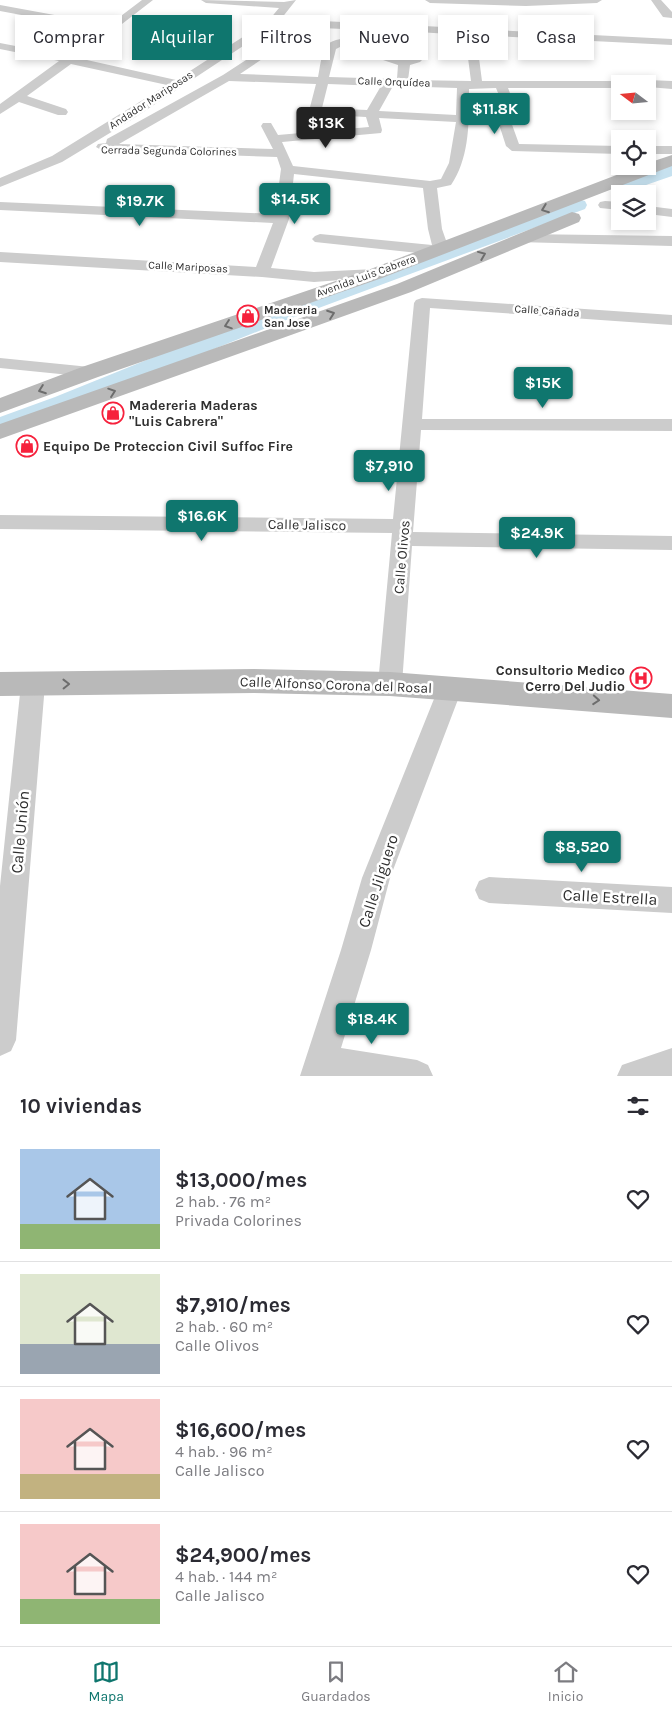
<!DOCTYPE html>
<html lang="es">
<head>
<meta charset="utf-8">
<style>
	body { margin:0; font-family:Karla,sans-serif; background:#f7f7f7; color:#2b2b33; height:100vh; display:flex; flex-direction:column; font-size:19px; white-space:nowrap }
	* { box-sizing:border-box; margin:0 }
	p { font-size:16px; color:#7c7c81 }
	.icon { flex:none; width:28px; height:28px; fill:none; stroke:currentColor; stroke-width:2; stroke-linecap:round; stroke-linejoin:round }
	.map { position:relative; height:1076px; overflow:hidden }
	.sheet { display:flex; flex-direction:column; background:#fff; flex:1 }
	.sheet>* { flex:none }
	.banner { position:absolute; left:15px; top:15px; width:642px; height:45px; display:flex; gap:10px }
	.needle { width:32px; rotate:286deg }
	.controls { position:absolute; left:611px; top:75px; display:grid; gap:10px }
	.controls a { display:grid; place-items:center; width:45px; height:45px; border-radius:0px; background:#fff; box-shadow:0 2px 8px #0003; font-size:25px }
	.price { position:absolute; translate:-50% -42px; padding:0 11px; border-radius:5px; background:#0f766e; color:#fff; font-size:16px; line-height:32px; filter:drop-shadow(0 1px 2px #0008) }
	.price::after { content:''; position:absolute; left:50%; top:30px; width:15px; height:11px; margin-left:-8px; background:inherit; clip-path:polygon(0 0,100% 0,50% 100%) }
	.price.current { background:#222; color:#fff }
	ul { padding:0; list-style:none }
	li { display:flex; align-items:center; gap:15px; height:125px; padding:0 20px }
	li+li { border-top:1px solid #e1e1e2 }
	li span { display:grid; place-items:center; flex:none; width:140px; height:100px; border-radius:0px; color:#555 }
	li>.icon { margin-inline-start:auto }
	span .icon { width:60px; height:60px; fill:#fffc; stroke-width:1 }
	li b { font-size:21px }
	h2 { display:flex; justify-content:space-between; align-items:center; height:60px; padding:0 20px; font-size:21px }
	.pill { padding:0 18px; border-radius:0px; background:#fff; box-shadow:0 2px 8px #0003; font-size:18px; line-height:45px }
	.pill.current { background:#0f766e; color:#fff }
	.tab-bar { display:flex; justify-content:space-around; align-items:center; height:70px; border-top:1px solid #e1e1e2; background:#fff; font-size:14px; color:#7c7c81 }
	.tab-bar a { display:grid; justify-items:center; gap:2px }
	.tab-bar .current { color:#0f766e }
	.map>svg:first-child { display:block }
	.lines { fill:none; stroke-linecap:round; stroke-linejoin:round }
	.canal { fill:#c6e1ef; fill-rule:evenodd }
	.street { fill:#ccc; fill-rule:evenodd }
	.secondary { fill:#b9b9b9; fill-rule:evenodd }
	.oneway { stroke:#6d6d6d }
	.labels { text-anchor:middle; dominant-baseline:central; stroke-width:5; stroke-linejoin:round; paint-order:stroke }
	.far-street-label { font-size:11px; fill:#2f2f2f; stroke:#fff }
	.far-poi-label { font-size:11px; font-weight:bold; fill:#2f2f2f; stroke:#fff; text-anchor:start }
	.poi-label { font-size:14px; font-weight:bold; fill:#2f2f2f; stroke:#fff; text-anchor:start }
	.street-label { font-size:14px; fill:#2f2f2f; stroke:#fff }
	.near-street-label { font-size:16px; fill:#2f2f2f; stroke:#fff }
</style>
</head>
<body>
<div class="map">
<svg width="672" height="1076" viewBox="0 0 672 1076">
	<rect width="100%" height="100%" fill="#fff"/>
	<g class="lines">
		<path class="canal" d="M 672,165 L 672,176 L 623,193 L 617,192 L 614,188 L 617,184 Z
			M 578,199 L 585,201 L 587,205 L 585,209 L 281,322 L 71,407 L 0,432 L 0,417 L 55,397 L 265,312 Z"/>
		<path class="street" d="M 142,0 L 153,0 L 78,58 L 176,80 L 269,20 L 279,8 L 206,3 L 201,0 L 284,2 L 296,0 L 281,19 L 464,28 L 463,19 L 468,16 L 473,19 L 475,29 L 672,39 L 672,45 L 476,35 L 482,81 L 624,81 L 626,84 L 620,84 L 620,88 L 508,88 L 517,111 L 510,119 L 519,144 L 620,146 L 620,154 L 512,151 L 506,146 L 497,118 L 505,110 L 496,88 L 469,89 C 469,121 470,157 451,185 L 437,188 L 442,229 L 449,249 L 446,252 L 437,255 L 315,242 L 312,239 L 315,236 L 320,234 L 432,245 L 428,229 L 423,188 L 294,174 L 289,219 L 271,268 L 314,272 L 375,269 L 381,271 L 383,274 L 381,277 L 314,282 L 262,277 L 0,262 L 0,252 L 256,267 L 273,223 L 0,210 L 0,202 L 275,214 L 281,169 L 277,157 L 103,151 L 96,147 L 98,144 L 106,143 L 107,139 L 223,75 L 278,39 L 289,26 L 275,25 L 128,122 L 62,162 L 0,187 L 0,178 L 52,156 L 167,85 L 71,64 L 27,96 L 66,109 L 68,112 L 66,115 L 58,115 L 19,102 L 0,114 L 0,104 L 59,61 L 0,49 L 0,43 L 67,56 L 102,30 L 0,11 L 0,5 L 109,25 ZM 300,27 L 407,32 L 410,58 C 384,65 364,32 336,40 C 333,41 328,43 326,46 C 321,54 320,68 318,77 L 240,74 L 286,43 ZM 418,32 L 465,35 L 471,81 L 408,80 L 410,65 L 420,62 L 422,60 ZM 344,45 L 352,46 L 377,58 L 398,65 L 397,79 L 329,77 L 336,49 ZM 229,81 L 316,84 L 309,111 L 311,114 L 366,117 L 369,127 L 278,135 L 271,123 L 263,123 L 261,126 L 273,149 L 119,144 ZM 328,84 L 381,86 L 367,110 L 322,108 ZM 393,86 L 457,88 L 456,115 L 379,111 ZM 379,118 L 456,122 L 449,163 L 441,179 L 430,181 L 293,166 L 282,142 L 381,133 L 382,130 Z
			M 425,0 L 602,0 L 597,3 L 526,6 L 430,3 Z
			M 651,0 L 661,0 L 672,12 L 672,18 L 663,17 Z
			M 648,80 L 672,81 L 672,89 L 648,87 L 648,84 L 642,84 Z
			M 648,146 L 672,146 L 672,154 L 648,154 Z
			M 605,201 L 620,202 L 620,210 L 600,208 L 598,205 L 600,202 Z
			M 648,206 L 672,209 L 672,217 L 648,214 Z
			M 522,234 L 672,236 L 672,246 L 517,242 L 514,239 L 517,236 Z
			M 422,298 L 672,315 L 672,325 L 430,308 L 422,419 L 672,419 L 672,431 L 421,430 L 413,532 L 672,536 L 672,550 L 412,546 L 402,684 L 399,691 L 390,693 L 381,691 L 378,684 L 392,533 L 0,529 L 0,515 L 393,519 L 414,303 L 416,300 Z
			M 0,358 L 90,367 L 96,368 L 99,372 L 96,376 L 90,377 L 0,368 Z
			M 33,675 L 42,677 L 45,684 L 16,1040 L 11,1051 L 0,1056 L 0,886 L 21,684 L 24,677 Z
			M 450,680 L 459,682 L 462,689 L 390,878 L 371,950 L 341,1048 L 417,1060 L 428,1065 L 433,1076 L 300,1076 L 341,950 L 362,878 L 438,689 L 441,682 Z
			M 489,877 L 672,887 L 672,913 L 489,903 L 479,899 L 475,890 L 479,881 Z
			M 672,1048 L 672,1076 L 617,1076 L 622,1065 Z"/>
		<path class="secondary" d="M 672,155 L 672,166 L 382,278 L 98,377 L 0,413 L 0,398 L 82,367 L 368,270 L 640,166 L 648,166 L 648,163 Z
			M 572,212 L 579,214 L 581,218 L 579,222 L 411,292 L 0,439 L 0,424 L 397,284 Z
			M 254,669 L 390,672 L 672,694 L 672,718 L 390,696 L 254,693 L 0,696 L 0,672 Z"/>
	</g>
	<defs><path id="oneway-chevron" d="M-2-3.5L2.5 0L-2 3.5" fill="none" stroke-width="1.6" stroke-linecap="round" stroke-linejoin="round" transform="scale(1.25)"/></defs>
	<g class="oneway">
		<use href="#oneway-chevron" transform="translate(545 209) rotate(159)"/>
		<use href="#oneway-chevron" transform="translate(482 255) rotate(-22)"/>
		<use href="#oneway-chevron" transform="translate(331 314) rotate(-20)"/>
		<use href="#oneway-chevron" transform="translate(228 325) rotate(161)"/>
		<use href="#oneway-chevron" transform="translate(42 390) rotate(160)"/>
		<use href="#oneway-chevron" transform="translate(112 392) rotate(-19)"/>
		<use href="#oneway-chevron" transform="translate(66 684) rotate(-1)"/>
		<use href="#oneway-chevron" transform="translate(596 700) rotate(4)"/>
	</g>
	<defs>
		<g id="shop-ring" transform="scale(1.125)"><circle r="9.5" fill="#fff" stroke="#f6213c" stroke-width="1.5"/><path d="M-5-2.5h2.3a2.7 3.5 0 0 1 5.4 0H5L5.5 6h-11ZM-1.5-2.5h3a1.5 2.3 0 0 0-3 0Z" fill="#f6213c"/></g>
		<g id="hospital-ring" transform="scale(1.125)"><circle r="9.5" fill="#fff" stroke="#f6213c" stroke-width="1.5"/><path d="M-5-5h3v3.5h4V-5h3V5h-3V1.5h-4V5h-3Z" fill="#f6213c"/></g>
	</defs>
	<g fill-rule="evenodd">
		<use href="#shop-ring" x="248" y="316"/>
		<use href="#shop-ring" x="113" y="413"/>
		<use href="#shop-ring" x="27" y="446"/>
		<use href="#hospital-ring" x="641" y="678"/>
	</g>
	<g class="labels">
		<g class="far-street-label">
			<text transform="translate(394 82) rotate(2)">Calle Orquídea</text>
			<text transform="translate(151 100) rotate(-33)">Andador Mariposas</text>
			<text transform="translate(169 151) rotate(1)">Cerrada Segunda Colorines</text>
			<text transform="translate(188 267) rotate(3)">Calle Mariposas</text>
			<text transform="translate(366 276) rotate(-20)">Avenida Luis Cabrera</text>
			<text transform="translate(547 311) rotate(4)">Calle Cañada</text>
		</g>
		<g class="far-poi-label">
			<text x="264" y="310">Madereria<tspan x="264" dy="13">San Jose</tspan></text>
		</g>
		<g class="poi-label">
			<text x="129" y="405">Madereria Maderas<tspan x="129" dy="16">"Luis Cabrera"</tspan></text>
			<text x="43" y="446">Equipo De Proteccion Civil Suffoc Fire</text>
			<text x="625" y="670" text-anchor="end">Consultorio Medico<tspan x="625" dy="16">Cerro Del Judio</tspan></text>
		</g>
		<g class="street-label">
			<text transform="translate(307 525) rotate(1)">Calle Jalisco</text>
			<text transform="translate(402 557) rotate(-85)">Calle Olivos</text>
			<text transform="translate(336 685) rotate(2)">Calle Alfonso Corona del Rosal</text>
		</g>
		<g class="near-street-label">
			<text transform="translate(20 832) rotate(-85)">Calle Unión</text>
			<text transform="translate(378 881) rotate(-72)">Calle Jilguero</text>
			<text transform="translate(610 897) rotate(3)">Calle Estrella</text>
		</g>
	</g>
</svg>
<div class="controls">
<a><svg class="needle" viewBox="-14 -14 28 28"><path d="M0-13l5 13h-10z" fill="#e53935"/><path d="M0 13l5-13h-10z" fill="#7c7c81"/></svg></a>
<a><svg class="icon" aria-label="locate" viewBox="0 0 24 24"><circle cx="12" cy="12" r="6"/><path d="M12 2v4M12 18v4M2 12h4M18 12h4"/></svg></a>
<a><svg class="icon" aria-label="layers" viewBox="0 0 24 24"><path d="M12 4l9 5-9 5-9-5zM3 14l9 5 9-5"/></svg></a>
</div>
<b class="price" style="left:495px;top:135px">$11.8K</b>
<b class="price current" style="left:326px;top:149px">$13K</b>
<b class="price" style="left:295px;top:225px">$14.5K</b>
<b class="price" style="left:140px;top:227px">$19.7K</b>
<b class="price" style="left:543px;top:409px">$15K</b>
<b class="price" style="left:389px;top:492px">$7,910</b>
<b class="price" style="left:202px;top:542px">$16.6K</b>
<b class="price" style="left:537px;top:559px">$24.9K</b>
<b class="price" style="left:582px;top:873px">$8,520</b>
<b class="price" style="left:372px;top:1045px">$18.4K</b>
<div class="banner">
<a class="pill">Comprar</a>
<a class="pill current">Alquilar</a>
<a class="pill">Filtros</a>
<a class="pill">Nuevo</a>
<a class="pill">Piso</a>
<a class="pill">Casa</a>
</div>
</div>
<section class="sheet">
<h2>10 viviendas<svg class="icon" aria-label="filters" viewBox="0 0 24 24"><path d="M4 7h16M4 17h16"/><circle cx="9" cy="7" r="2"/><circle cx="15" cy="17" r="2"/></svg></h2>
<ul>
<li><span style="background:linear-gradient(#a9c7e8 75%,#8fb573 0)"><svg class="icon" aria-label="home" viewBox="0 0 24 24"><path d="M3 11l9-7 9 7M6 9v11h12V9"/></svg></span><div><b>$13,000/mes</b><p>2 hab. · 76 m²</p><p>Privada Colorines</p></div><svg class="icon" aria-label="heart" viewBox="0 0 24 24"><path d="M12 20l-8-8c-3-5 5-10 8-4 3-6 11-1 8 4z"/></svg></li>
<li><span style="background:linear-gradient(#dfe7d0 70%,#9aa5b1 0)"><svg class="icon" aria-label="home" viewBox="0 0 24 24"><path d="M3 11l9-7 9 7M6 9v11h12V9"/></svg></span><div><b>$7,910/mes</b><p>2 hab. · 60 m²</p><p>Calle Olivos</p></div><svg class="icon" aria-label="heart" viewBox="0 0 24 24"><path d="M12 20l-8-8c-3-5 5-10 8-4 3-6 11-1 8 4z"/></svg></li>
<li><span style="background:linear-gradient(#f6c9c9 75%,#c2b280 0)"><svg class="icon" aria-label="home" viewBox="0 0 24 24"><path d="M3 11l9-7 9 7M6 9v11h12V9"/></svg></span><div><b>$16,600/mes</b><p>4 hab. · 96 m²</p><p>Calle Jalisco</p></div><svg class="icon" aria-label="heart" viewBox="0 0 24 24"><path d="M12 20l-8-8c-3-5 5-10 8-4 3-6 11-1 8 4z"/></svg></li>
<li><span style="background:linear-gradient(#f6c9c9 75%,#8fb573 0)"><svg class="icon" aria-label="home" viewBox="0 0 24 24"><path d="M3 11l9-7 9 7M6 9v11h12V9"/></svg></span><div><b>$24,900/mes</b><p>4 hab. · 144 m²</p><p>Calle Jalisco</p></div><svg class="icon" aria-label="heart" viewBox="0 0 24 24"><path d="M12 20l-8-8c-3-5 5-10 8-4 3-6 11-1 8 4z"/></svg></li>
</ul>
</section>
<nav class="tab-bar">
<a class="current"><svg class="icon" aria-label="map" viewBox="0 0 24 24"><path d="M3 6l6-2 6 2 6-2v14l-6 2-6-2-6 2zM9 4v14M15 6v14"/></svg>Mapa</a>
<a><svg class="icon" aria-label="saved" viewBox="0 0 24 24"><path d="M7 4h10v16l-5-4-5 4z"/></svg>Guardados</a>
<a><svg class="icon" aria-label="home" viewBox="0 0 24 24"><path d="M3 11l9-7 9 7M6 9v11h12V9"/></svg>Inicio</a>
</nav>
</body>
</html>
